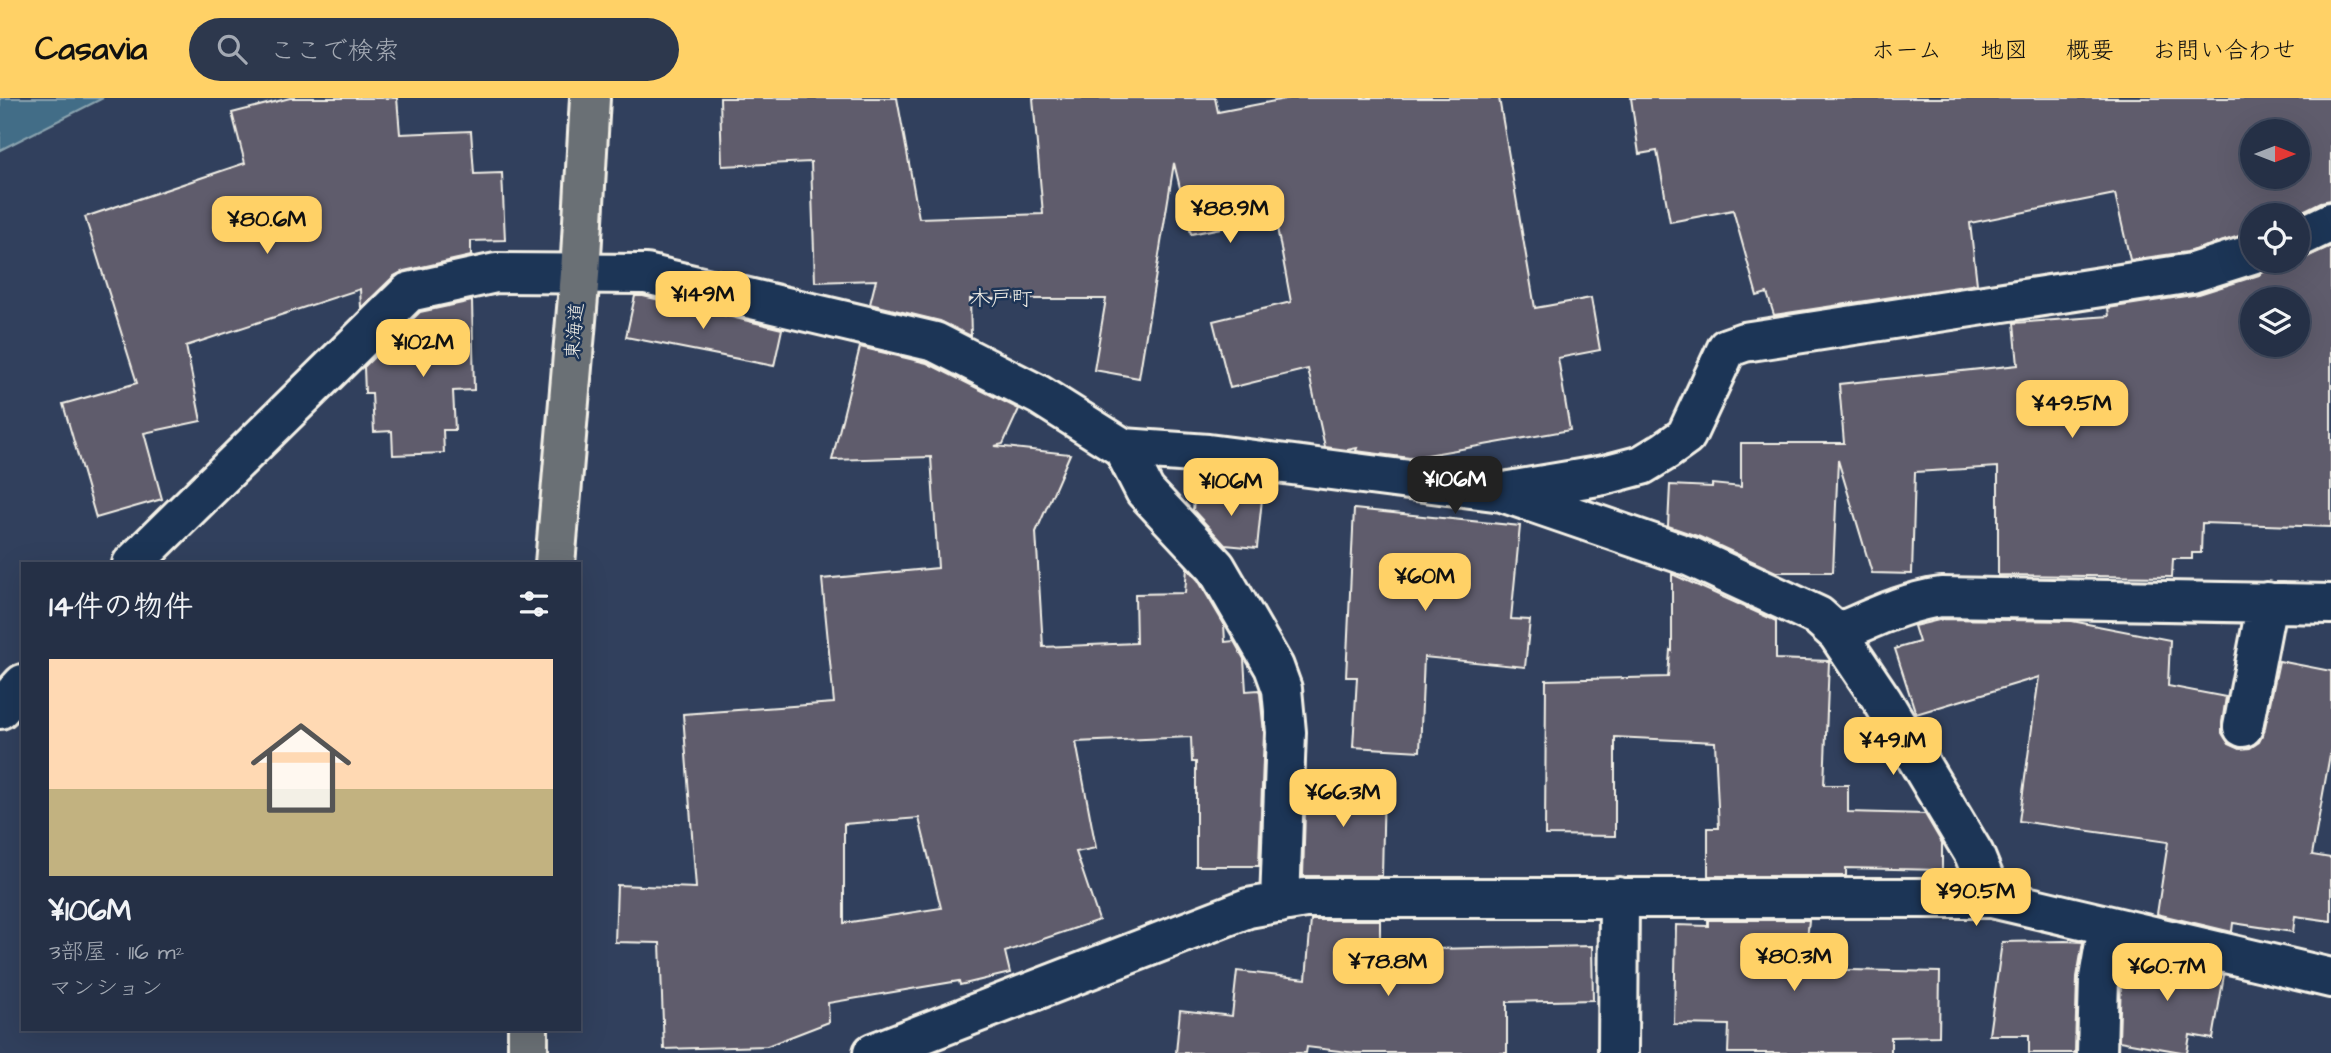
<!DOCTYPE html>
<html lang="ja">
<head>
<meta charset="utf-8">
<style>
	body { margin:0; font-family:"Architects Daughter","Klee One",sans-serif; background:#2d384d; color:#f1f3f6; height:100vh; display:flex; flex-direction:column; font-size:26px; white-space:nowrap }
	* { box-sizing:border-box; margin:0 }
	p { font-size:23px; color:#a3a9b3 }
	.icon { flex:none; width:38px; height:38px; fill:none; stroke:currentColor; stroke-width:2; stroke-linecap:round; stroke-linejoin:round }
	.map { position:relative; flex:1; overflow:hidden }
	.side { position:absolute; left:21px; top:464px; width:560px; height:469px; display:flex; flex-direction:column; background:#253046; border-radius:0px; box-shadow:0 7px 28px #0002,0 0 0 2px #424b5f }
	.side>* { flex:none }
	.needle { width:46px; rotate:90deg }
	.tools { position:absolute; left:2240px; top:21px; display:grid; gap:14px }
	.tools a { display:grid; place-items:center; width:70px; height:70px; border-radius:50%; background:#253046; box-shadow:0 7px 28px #0002,0 0 0 2px #424b5f; font-size:35px }
	.price { position:absolute; translate:-50% -60px; padding:0 16px; border-radius:14px; background:#ffd166; color:#111; font-size:23px; line-height:46px; filter:drop-shadow(0 2px 4px #0008) }
	.price::after { content:''; position:absolute; left:50%; top:42px; width:21px; height:16px; margin-left:-10px; background:inherit; clip-path:polygon(0 0,100% 0,50% 100%) }
	.price.active { background:#222; color:#fff }
	ul { padding:0; list-style:none }
	li { display:grid; align-content:center; gap:14px; height:371px; padding:0 28px }
	li+li { border-top:2px solid #424b5f }
	li span { display:grid; place-items:center; height:217px; border-radius:0px; color:#555 }
	li>.icon { margin-inline-start:auto }
	span .icon { width:126px; height:126px; fill:#fffc; stroke-width:1 }
	li b { font-size:30px }
	h2 { display:flex; justify-content:space-between; align-items:center; height:84px; padding:0 28px; font-size:30px }
	header { display:flex; align-items:center; gap:42px; box-sizing:border-box; height:98px; padding:0 35px; background:#ffd166; color:#111 }
	header strong { font-size:33px }
	nav { display:flex; gap:38px; margin-inline-start:auto; font-size:24px }
	.search { width:490px; height:63px; background:#2d384d; display:flex; align-items:center; gap:18px; box-sizing:border-box; padding:0 24px; border-radius:38px; color:#a3a9b3; font-size:26px }
	.map>svg:first-child { display:block }
	.water { fill:#426d87; stroke:#89a2ae; stroke-width:2 }
	.building { fill:#5f5b6c; stroke:#f4f1e8; stroke-width:2; fill-rule:evenodd }
	.lines { fill:none; stroke-linecap:round; stroke-linejoin:round }
	.minor-casing { stroke:#f4f1e8; stroke-width:44 }
	.highway-casing { stroke:#f4f1e8; stroke-width:44 }
	.minor { stroke:#1d3557; stroke-width:38 }
	.highway { stroke:#6b6f75; stroke-width:38 }
	.labels { text-anchor:middle; dominant-baseline:central; stroke-width:5; stroke-linejoin:round; paint-order:stroke }
	.street-label { font-size:19px; fill:#f4f1e8; stroke:#1d3557 }
	.neighbourhood-label { font-size:21px; fill:#f4f1e8; stroke:#1d3557 }
</style>
</head>
<body>
<header>
<strong>Casavia</strong>
<div class="search"><svg class="icon" aria-label="search" viewBox="0 0 24 24"><circle cx="10" cy="10" r="6"/><path d="M15 15l6 6"/></svg>ここで検索</div>
<nav><a>ホーム</a><a>地図</a><a>概要</a><a>お問い合わせ</a></nav>
</header>
<div class="map">
<svg width="2331" height="955" viewBox="0 0 2331 955">
	<rect width="100%" height="100%" fill="#31405d"/>
	<filter id="ink" filterUnits="userSpaceOnUse"><feTurbulence type="fractalNoise" baseFrequency=".0143" numOctaves="2"/><feDisplacementMap in="SourceGraphic" scale="14" xChannelSelector="R" yChannelSelector="G"/><feConvolveMatrix kernelMatrix="1 2 1 2 8 2 1 2 1" color-interpolation-filters="sRGB"/></filter>
	<g filter="url(#ink)">
		<path class="water" d="M 0,0 L 103,0 L 0,52 Z"/>
		<path class="building" d="M 290,0 L 397,0 L 400,36 L 471,33 L 474,76 L 502,75 L 505,142 L 471,143 L 471,158 L 404,173 L 394,178 L 361,210 L 360,191 L 186,248 L 201,323 L 144,335 L 162,401 L 96,420 L 63,306 L 137,285 L 85,119 L 245,65 L 232,15 Z
			M 720,0 L 897,0 L 919,120 L 1043,116 L 1033,0 L 1215,0 L 1218,14 L 1290,0 L 1499,0 L 1535,210 L 1591,200 L 1600,252 L 1558,260 L 1570,332 L 1410,360 L 1356,353 L 1357,350 L 1347,352 L 1325,349 L 1308,271 L 1230,290 L 1213,223 L 1291,204 L 1275,119 L 1191,136 L 1174,65 L 1139,280 L 1094,272 L 1106,201 L 970,201 L 971,238 L 940,223 L 870,206 L 876,182 L 815,184 L 811,64 L 722,68 Z
			M 1631,0 L 2331,0 L 2331,102 L 2321,104 L 2295,117 L 2252,117 L 2252,135 L 2187,154 L 2130,162 L 2115,96 L 1970,125 L 1977,186 L 1774,217 L 1767,195 L 1757,198 L 1733,112 L 1670,124 L 1657,53 L 1639,56 ZM 2252,33 L 2298,33 L 2298,79 L 2252,79 Z
			M 2331,148 L 2331,429 L 2202,425 L 2201,455 L 2192,455 L 2192,461 L 2173,461 L 2172,479 L 1998,477 L 1998,369 L 1915,374 L 1912,476 L 1872,475 L 1838,362 L 1833,474 L 1776,474 L 1700,439 L 1668,428 L 1670,387 L 1712,389 L 1712,386 L 1741,389 L 1741,345 L 1844,345 L 1839,286 L 2018,267 L 2014,225 L 2109,218 L 2108,210 L 2199,196 L 2259,177 L 2268,171 L 2272,163 L 2298,163 ZM 2252,201 L 2298,201 L 2298,247 L 2252,247 Z
			M 635,198 L 643,198 L 782,231 L 774,268 L 626,239 Z
			M 472,203 L 474,292 L 453,293 L 455,332 L 443,332 L 444,355 L 393,357 L 392,333 L 374,334 L 372,295 L 365,295 L 364,269 L 420,214 Z
			M 860,249 L 927,265 L 1019,311 L 1003,346 L 995,348 L 1070,356 L 1036,434 L 1043,549 L 1136,545 L 1135,496 L 1185,495 L 1187,470 L 1198,482 L 1224,526 L 1225,544 L 1234,543 L 1244,561 L 1246,593 L 1259,592 L 1260,596 L 1264,635 L 1259,768 L 1196,768 L 1196,664 L 1192,664 L 1191,639 L 1076,644 L 1096,750 L 1076,754 L 1099,822 L 1005,854 L 1010,875 L 960,887 L 959,883 L 828,905 L 829,924 L 767,948 L 664,951 L 660,845 L 615,844 L 617,787 L 696,790 L 683,616 L 834,605 L 822,481 L 938,470 L 931,359 L 832,362 ZM 919,720 L 941,810 L 844,825 L 844,726 Z
			M 1195,394 L 1262,401 L 1257,450 L 1225,447 L 1193,412 Z
			M 1354,411 L 1520,428 L 1511,521 L 1530,522 L 1525,569 L 1424,559 L 1420,653 L 1353,649 L 1357,579 L 1346,579 Z
			M 1672,476 L 1776,523 L 1776,561 L 1829,563 L 1824,687 L 1848,687 L 1848,714 L 1925,716 L 1942,745 L 1942,772 L 1846,770 L 1846,778 L 1708,778 L 1708,730 L 1719,730 L 1715,644 L 1615,639 L 1615,738 L 1545,737 L 1546,582 L 1668,579 L 1670,552 L 1672,553 Z
			M 1943,521 L 2072,523 L 2170,542 L 2168,588 L 2226,599 L 2222,625 L 2222,635 L 2229,646 L 2240,651 L 2250,650 L 2259,644 L 2264,634 L 2279,563 L 2331,573 L 2331,651 L 2312,757 L 2331,760 L 2331,823 L 2295,818 L 2293,834 L 2233,825 L 2232,834 L 2157,816 L 2168,744 L 2019,723 L 2039,579 L 1916,616 L 1895,551 L 1919,544 L 1914,528 Z
			M 1306,681 L 1384,685 L 1382,778 L 1303,778 Z
			M 1311,822 L 1380,822 L 1380,852 L 1592,848 L 1593,902 L 1507,904 L 1507,955 L 1356,955 L 1307,949 L 1306,955 L 1176,955 L 1180,912 L 1232,918 L 1237,873 L 1306,881 Z
			M 1708,822 L 1809,822 L 1804,871 L 1940,874 L 1939,938 L 1891,939 L 1891,955 L 1728,955 L 1729,927 L 1674,926 L 1676,827 L 1708,828 Z
			M 2065,843 L 2083,844 L 2077,879 L 2075,955 L 2029,955 L 2029,937 L 1989,937 L 2002,844 Z
			M 2126,854 L 2224,877 L 2213,941 L 2190,937 L 2187,955 L 2119,943 L 2121,882 Z"/>
		<g class="lines">
			<g class="minor-casing">
				<path id="minor" d="M 2298,140 L 2331,124
					M 1123,350 L 1145,393 L 1216,469 L 1274,569 L 1282,591 L 1286,634 L 1280,805
					M 1509,393 L 1604,377 L 1642,367 L 1665,353 L 1686,338 L 1727,250 L 1744,244 L 2192,175 L 2252,156
					M 132,466 L 409,194 L 496,175 L 646,176 L 935,244 L 1039,297 L 1123,350 L 1208,356 L 1502,394 L 1691,459 L 1818,518 L 1837,535 C 1871,521 1904,504 1941,499 L 2331,506
					M 1837,535 L 1882,602 L 1974,756 L 1992,800
					M 0,611 L 23,586
					M 2243,629 L 2267,504
					M 873,955 L 1248,810 L 1305,800 L 1992,800 L 2331,880
					M 1618,955 L 1619,799
					M 2097,955 L 2099,880 L 2108,828"/>
			</g>
			<g class="highway-casing">
				<path id="highway" d="M 555,466 L 580,176 L 590,0
					M 528,955 L 528,931"/>
			</g>
			<use href="#minor" class="minor"/>
			<use href="#highway" class="highway"/>
		</g>
	</g>
	<g class="labels">
		<g class="street-label">
			<text transform="translate(575 233) rotate(-85)">東海道</text>
		</g>
		<g class="neighbourhood-label">
			<text x="1001" y="200">木戸町</text>
		</g>
	</g>
</svg>
<div class="tools">
<a><svg class="needle" viewBox="-14 -14 28 28"><path d="M0-13l5 13h-10z" fill="#e53935"/><path d="M0 13l5-13h-10z" fill="#a3a9b3"/></svg></a>
<a><svg class="icon" aria-label="locate" viewBox="0 0 24 24"><circle cx="12" cy="12" r="6"/><path d="M12 2v4M12 18v4M2 12h4M18 12h4"/></svg></a>
<a><svg class="icon" aria-label="layers" viewBox="0 0 24 24"><path d="M12 4l9 5-9 5-9-5zM3 14l9 5 9-5"/></svg></a>
</div>
<b class="price" style="left:1230px;top:147px">¥88.9M</b>
<b class="price" style="left:267px;top:158px">¥80.6M</b>
<b class="price" style="left:703px;top:233px">¥149M</b>
<b class="price" style="left:423px;top:281px">¥102M</b>
<b class="price" style="left:2072px;top:342px">¥49.5M</b>
<b class="price active" style="left:1455px;top:418px">¥106M</b>
<b class="price" style="left:1231px;top:420px">¥106M</b>
<b class="price" style="left:1425px;top:515px">¥60M</b>
<b class="price" style="left:1893px;top:679px">¥49.1M</b>
<b class="price" style="left:1343px;top:731px">¥66.3M</b>
<b class="price" style="left:1976px;top:830px">¥90.5M</b>
<b class="price" style="left:1794px;top:895px">¥80.3M</b>
<b class="price" style="left:1388px;top:900px">¥78.8M</b>
<b class="price" style="left:2167px;top:905px">¥60.7M</b>
<section class="side">
<h2>14件の物件<svg class="icon" aria-label="filters" viewBox="0 0 24 24"><path d="M4 7h16M4 17h16"/><circle cx="9" cy="7" r="2"/><circle cx="15" cy="17" r="2"/></svg></h2>
<ul>
<li><span style="background:linear-gradient(#ffd9b3 60%,#c2b280 0)"><svg class="icon" aria-label="home" viewBox="0 0 24 24"><path d="M3 11l9-7 9 7M6 9v11h12V9"/></svg></span><div><b>¥106M</b><p>3部屋 · 116 m²</p><p>マンション</p></div></li>
</ul>
</section>
</div>
</body>
</html>
